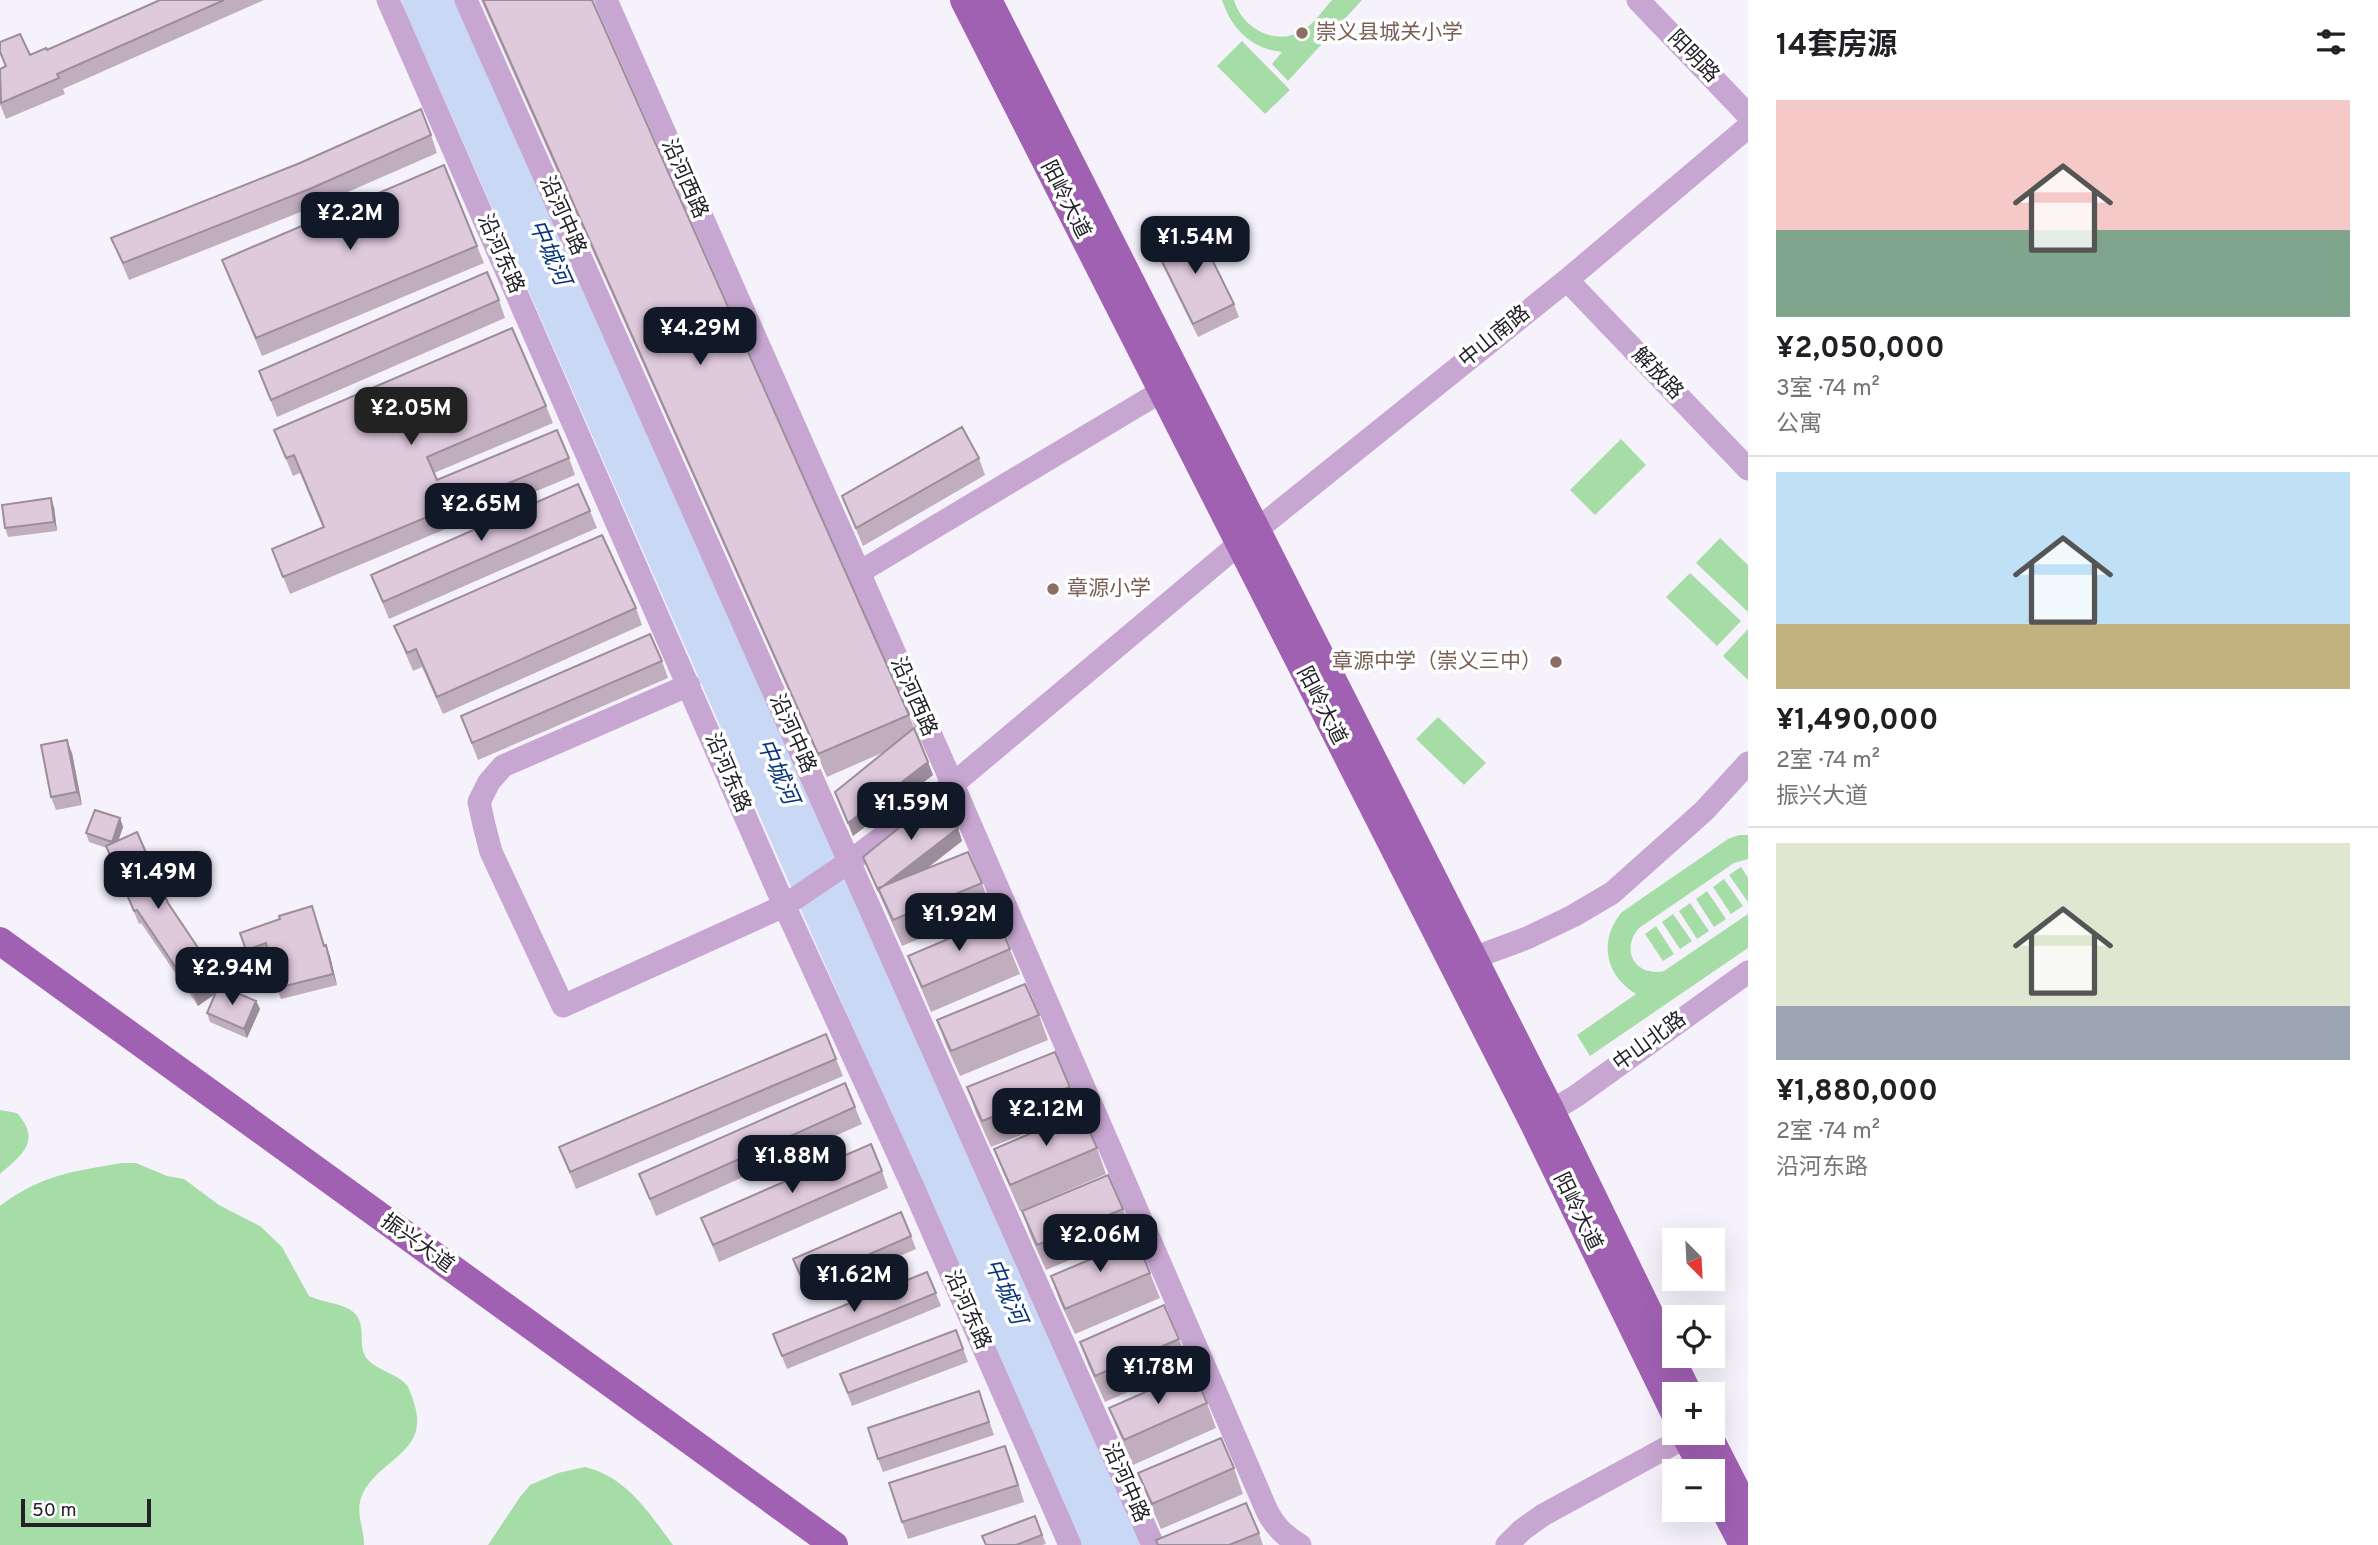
<!DOCTYPE html>
<html lang="zh">
<head>
<meta charset="utf-8">
<style>
	body { margin:0; font-family:Overpass,"Noto Sans SC",sans-serif; background:#f6f6f6; color:#202124; height:100vh; display:flex; flex-direction:column; font-size:26px; white-space:nowrap }
	* { box-sizing:border-box; margin:0 }
	p { font-size:23px; color:#757577 }
	.icon { flex:none; width:38px; height:38px; fill:none; stroke:currentColor; stroke-width:2; stroke-linecap:round; stroke-linejoin:round }
	.map { position:relative; flex:1; overflow:hidden }
	.details { display:flex; flex-direction:column; background:#fff; width:630px }
	.details>* { flex:none }
	.needle { width:46px; rotate:156deg }
	.tools { position:absolute; left:1662px; top:1228px; display:grid; gap:14px }
	.tools a { display:grid; place-items:center; width:63px; height:63px; border-radius:0px; background:#fff; box-shadow:0 7px 28px #0002; font-size:35px }
	.scale { position:absolute; left:21px; bottom:18px; width:130px; box-sizing:border-box; padding-left:7px; border:4px solid #24212a; border-top:0; font-size:19px; line-height:24px; white-space:nowrap; color:#24212a; -webkit-text-stroke:5px #fff; paint-order:stroke }
	.price { position:absolute; translate:-50% -60px; padding:0 16px; border-radius:14px; background:#111827; color:#fff; font-size:23px; line-height:46px; filter:drop-shadow(0 2px 4px #0008) }
	.price::after { content:''; position:absolute; left:50%; top:42px; width:21px; height:16px; margin-left:-10px; background:inherit; clip-path:polygon(0 0,100% 0,50% 100%) }
	.price.selected { background:#222; color:#fff }
	ul { padding:0; list-style:none }
	li { display:grid; align-content:center; gap:14px; height:371px; padding:0 28px }
	li+li { border-top:2px solid #e0e0e0 }
	li span { display:grid; place-items:center; height:217px; border-radius:0px; color:#555 }
	li>.icon { margin-inline-start:auto }
	span .icon { width:126px; height:126px; fill:#fffc; stroke-width:1 }
	li b { font-size:30px }
	h2 { display:flex; justify-content:space-between; align-items:center; height:84px; padding:0 28px; font-size:30px }
	main { display:flex; flex:1; min-height:0 }
	.map>svg:first-child { display:block }
	.green { fill:#a6dda7 }
	.lines { fill:none; stroke-linecap:round; stroke-linejoin:round }
	.river { stroke:#c9d9f5; stroke-width:32 }
	.minor { stroke:#c8a6d2; stroke-width:23 }
	.major { stroke:#a161b3; stroke-width:28 }
	.wall { fill:#c0adbd }
	.shaded-wall { fill:#9c8d9a }
	.building { fill:#dfc9dc; stroke:#9c8d9a; stroke-width:2 }
	.education-dot { fill:#8d6e63; stroke:#fff; stroke-width:2.5 }
	.labels { text-anchor:middle; dominant-baseline:central; stroke-width:7; stroke-linejoin:round; paint-order:stroke }
	.education-label { font-size:21px; fill:#785e54; stroke:#fff; text-anchor:start }
	.street-label { font-size:21px; fill:#24212a; stroke:#fff }
	.water-label { font-size:23px; font-style:italic; fill:#08347d; stroke:#fff }
</style>
</head>
<body>
<main>
<div class="map">
<svg width="1748" height="1545" viewBox="0 0 1748 1545">
	<rect width="100%" height="100%" fill="#f5f2fc"/>
	<path class="green" d="M 1222,0 L 1234,0 C 1242,29 1278,48 1305,29 C 1315,22 1324,9 1332,0 L 1362,0 L 1288,81 L 1272,64 L 1282,52 C 1251,49 1231,28 1222,0 Z
		M 1242,41 L 1290,90 L 1265,114 L 1217,66 Z
		M 1621,439 L 1646,465 L 1595,515 L 1570,490 Z
		M 1720,538 L 1748,565 L 1748,612 L 1696,563 Z
		M 1690,573 L 1741,621 L 1717,646 L 1666,597 Z
		M 1748,629 L 1748,680 L 1723,656 Z
		M 1438,717 L 1486,763 L 1464,785 L 1416,739 Z
		M 1739,835 L 1748,835 L 1748,859 L 1734,863 L 1639,928 C 1620,950 1635,977 1664,971 L 1748,914 L 1748,948 L 1590,1056 L 1577,1035 L 1636,994 C 1605,975 1598,940 1622,912 L 1728,839 Z
		M 1741,867 L 1748,878 L 1748,902 L 1729,875 Z
		M 1724,879 L 1743,906 L 1731,914 L 1713,887 Z
		M 1707,891 L 1726,919 L 1714,927 L 1696,899 Z
		M 1690,903 L 1709,931 L 1697,939 L 1679,911 Z
		M 1673,914 L 1692,941 L 1680,949 L 1662,922 Z
		M 1656,926 L 1674,954 L 1663,961 L 1645,934 Z
		M 0,1110 L 17,1113 C 42,1141 22,1155 0,1174 Z
		M 122,1163 L 136,1163 L 167,1176 L 184,1179 L 219,1205 L 260,1226 L 282,1247 L 309,1296 C 322,1302 338,1303 349,1309 C 371,1322 354,1346 369,1361 C 379,1370 395,1374 405,1383 C 410,1388 412,1397 414,1403 C 430,1452 382,1457 363,1493 C 354,1511 364,1526 364,1545 L 0,1545 L 0,1206 C 43,1174 71,1172 122,1163 Z
		M 585,1467 C 627,1477 649,1513 673,1545 L 488,1545 L 520,1497 L 530,1485 L 558,1473 Z"/>
	<g class="lines">
		<path class="river" d="M 418,0 L 1098,1545
			M 446,0 L 1124,1545"/>
		<path class="minor" d="M 388,0 L 780,896 L 913,1187 L 1070,1545
			M 466,0 L 1153,1545
			M 606,0 L 957,794 L 1267,1511 C 1275,1527 1285,1536 1300,1545
			M 1638,0 L 1748,115
			M 1567,280 L 1748,469
			M 858,573 L 1162,391
			M 689,685 L 503,766 L 489,782 L 479,802 L 484,825 L 491,852 L 563,1006 L 784,906 L 849,862 L 952,785 L 1239,544 L 1567,280 L 1748,127
			M 1473,958 L 1527,938 L 1573,916 L 1612,893 L 1704,811 L 1748,763
			M 1551,1111 L 1576,1096 L 1748,972
			M 1507,1545 L 1522,1530 L 1543,1515 L 1686,1437"/>
		<path class="major" d="M 964,0 L 1533,1122 L 1675,1414
			M 988,0 L 1551,1111 L 1689,1395
			M 0,941 L 834,1545
			M 1684,1433 L 1705,1472
			M 1707,1433 L 1748,1513
			M 1716,1493 L 1743,1545"/>
	</g>
	<path class="wall" d="M 160,0 L 264,0 L 63,89 L 65,94 L 6,119 L 0,104 L 0,69 L 5,66 L 0,53 L 30,55 L 47,50 Z
		M 481,0 L 594,0 L 593,2 L 909,715 L 933,775 L 853,836 L 835,792 L 884,752 L 827,777 Z
		M 431,135 L 437,153 L 318,205 L 129,280 L 111,238 Z
		M 477,246 L 484,263 L 262,356 L 222,260 Z
		M 1156,249 L 1234,304 L 1239,317 L 1198,337 L 1161,262 Z
		M 499,300 L 505,318 L 277,417 L 259,371 Z
		M 546,406 L 553,423 L 434,473 L 437,480 L 569,458 L 575,475 L 290,594 L 272,549 L 323,528 L 300,473 L 293,476 L 274,430 Z
		M 979,458 L 985,475 L 863,546 L 842,496 Z
		M 54,507 L 57,531 L 8,537 L 5,528 Z
		M 590,511 L 597,528 L 389,619 L 371,575 Z
		M 636,608 L 642,625 L 443,714 L 422,667 L 413,671 L 394,626 Z
		M 662,661 L 668,678 L 478,760 L 461,716 Z
		M 72,753 L 82,805 L 56,810 L 51,797 Z
		M 120,818 L 123,827 L 118,840 L 168,903 L 221,985 L 256,1001 L 260,1009 L 247,1038 L 210,1022 L 207,1013 L 215,994 L 198,1006 L 141,923 L 139,924 L 107,848 L 89,842 L 86,833 Z
		M 958,828 L 962,841 L 927,868 L 982,883 L 991,909 L 902,946 L 863,857 Z
		M 312,906 L 325,946 L 330,956 L 337,985 L 281,999 L 277,988 L 269,954 L 250,961 L 240,933 L 280,919 Z
		M 1010,949 L 1020,974 L 931,1012 L 918,981 L 908,956 Z
		M 1039,1015 L 1048,1040 L 960,1076 L 946,1045 L 937,1020 Z
		M 836,1059 L 843,1076 L 576,1189 L 559,1147 Z
		M 967,1087 L 1070,1087 L 1079,1112 L 991,1147 L 976,1113 Z
		M 855,1107 L 862,1124 L 656,1216 L 639,1174 Z
		M 1097,1148 L 1106,1174 L 1020,1211 L 1004,1174 L 994,1149 Z
		M 882,1171 L 888,1188 L 719,1262 L 701,1218 Z
		M 1123,1209 L 1132,1234 L 1046,1270 L 1031,1237 L 1022,1211 Z
		M 911,1236 L 916,1249 L 808,1296 L 793,1259 Z
		M 927,1272 L 941,1306 L 787,1369 L 773,1334 Z
		M 1150,1273 L 1160,1298 L 1075,1334 L 1060,1302 L 1051,1276 Z
		M 956,1330 L 968,1362 L 852,1406 L 840,1374 Z
		M 1179,1339 L 1189,1365 L 1105,1402 L 1089,1367 L 1080,1342 Z
		M 979,1391 L 994,1435 L 883,1472 L 878,1459 Z
		M 1207,1403 L 1216,1428 L 1133,1465 L 1119,1433 L 1109,1408 Z
		M 1012,1463 L 1024,1502 L 908,1539 L 902,1522 Z
		M 1234,1468 L 1243,1494 L 1161,1529 L 1148,1499 L 1138,1473 Z
		M 1035,1516 L 1046,1544 L 1042,1545 L 986,1545 Z
		M 1259,1533 L 1263,1545 L 1158,1545 Z"/>
	<path class="shaded-wall" d="M 51,498 L 54,507 L 57,531 L 54,522 Z
		M 67,740 L 72,753 L 82,805 L 77,792 Z
		M 928,762 L 933,775 L 853,836 L 848,823 Z
		M 120,818 L 123,827 L 115,851 L 112,842 Z
		M 958,828 L 962,841 L 884,902 L 879,889 Z
		M 326,945 L 330,956 L 337,985 L 333,974 Z
		M 217,976 L 222,989 L 198,1006 L 193,993 Z
		M 256,1001 L 260,1009 L 247,1038 L 244,1029 Z"/>
	<path class="building" d="M 160,0 L 224,0 L 57,74 L 59,78 L 1,103 L 0,69 L 6,66 L 0,52 L 0,42 L 20,34 L 30,55 L 46,48 L 47,50 Z
		M 483,0 L 592,0 L 909,715 L 818,754 Z
		M 421,109 L 431,135 L 312,188 L 123,263 L 111,238 L 300,163 Z
		M 444,165 L 477,246 L 256,338 L 222,260 Z
		M 1197,229 L 1234,304 L 1193,324 L 1156,249 Z
		M 487,272 L 499,300 L 271,400 L 259,371 Z
		M 512,328 L 546,406 L 427,457 L 437,480 L 557,430 L 569,458 L 283,577 L 272,549 L 324,527 L 294,455 L 286,458 L 274,430 Z
		M 962,427 L 979,458 L 856,528 L 842,496 Z
		M 578,484 L 590,511 L 383,602 L 371,575 Z
		M 51,498 L 54,522 L 5,528 L 2,505 Z
		M 602,535 L 636,608 L 437,697 L 416,649 L 407,653 L 394,626 Z
		M 650,634 L 662,661 L 472,743 L 461,716 Z
		M 914,728 L 928,762 L 848,823 L 835,792 Z
		M 67,740 L 77,792 L 51,797 L 41,745 Z
		M 942,793 L 958,828 L 878,890 L 863,857 Z
		M 95,810 L 120,818 L 112,842 L 86,833 Z
		M 137,832 L 168,903 L 217,976 L 193,993 L 137,910 L 134,911 L 106,846 Z
		M 968,852 L 982,883 L 893,920 L 878,888 Z
		M 312,906 L 324,946 L 326,945 L 333,974 L 277,988 L 266,943 L 246,950 L 240,933 L 280,919 L 279,916 Z
		M 997,918 L 1010,949 L 922,987 L 908,956 Z
		M 1025,984 L 1039,1015 L 951,1051 L 937,1020 Z
		M 219,985 L 256,1001 L 244,1029 L 207,1013 Z
		M 826,1034 L 836,1059 L 570,1172 L 559,1147 Z
		M 1055,1052 L 1070,1087 L 982,1121 L 967,1087 Z
		M 845,1083 L 855,1107 L 650,1199 L 639,1174 Z
		M 1081,1112 L 1097,1148 L 1010,1185 L 994,1149 Z
		M 871,1144 L 882,1171 L 713,1245 L 701,1218 Z
		M 1108,1175 L 1123,1209 L 1037,1245 L 1022,1211 Z
		M 901,1212 L 911,1236 L 804,1283 L 793,1259 Z
		M 1136,1240 L 1150,1273 L 1065,1309 L 1051,1276 Z
		M 927,1272 L 936,1293 L 782,1356 L 773,1334 Z
		M 1164,1305 L 1179,1339 L 1095,1376 L 1080,1342 Z
		M 956,1330 L 963,1349 L 848,1393 L 840,1374 Z
		M 1193,1371 L 1207,1403 L 1124,1440 L 1109,1408 Z
		M 979,1391 L 989,1422 L 878,1459 L 868,1428 Z
		M 1221,1438 L 1234,1468 L 1152,1504 L 1138,1473 Z
		M 1005,1446 L 1018,1485 L 902,1522 L 889,1483 Z
		M 1246,1503 L 1259,1533 L 1229,1545 L 1158,1545 L 1156,1540 Z
		M 1035,1516 L 1042,1535 L 1016,1545 L 986,1545 L 982,1536 Z"/>
	<g class="education-dot">
		<circle cx="1302" cy="33" r="7"/>
		<circle cx="1053" cy="589" r="7"/>
		<circle cx="1556" cy="662" r="7"/>
	</g>
	<g class="labels">
		<g class="education-label">
			<text x="1316" y="33">崇义县城关小学</text>
			<text x="1067" y="589">章源小学</text>
			<text x="1542" y="662" text-anchor="end">章源中学（崇义三中）</text>
		</g>
		<g class="street-label">
			<text transform="translate(1693 57) rotate(46)">阳明路</text>
			<text transform="translate(684 179) rotate(66)">沿河西路</text>
			<text transform="translate(1065 200) rotate(63)">阳岭大道</text>
			<text transform="translate(562 216) rotate(66)">沿河中路</text>
			<text transform="translate(500 254) rotate(66)">沿河东路</text>
			<text transform="translate(1495 337) rotate(-39)">中山南路</text>
			<text transform="translate(1657 374) rotate(46)">解放路</text>
			<text transform="translate(913 697) rotate(66)">沿河西路</text>
			<text transform="translate(1321 706) rotate(63)">阳岭大道</text>
			<text transform="translate(792 734) rotate(66)">沿河中路</text>
			<text transform="translate(727 773) rotate(67)">沿河东路</text>
			<text transform="translate(1650 1042) rotate(-36)">中山北路</text>
			<text transform="translate(1577 1212) rotate(64)">阳岭大道</text>
			<text transform="translate(417 1244) rotate(36)">振兴大道</text>
			<text transform="translate(967 1310) rotate(66)">沿河东路</text>
			<text transform="translate(1125 1483) rotate(66)">沿河中路</text>
		</g>
		<g class="water-label">
			<text transform="translate(548 253) rotate(66)">中城河</text>
			<text transform="translate(776 772) rotate(66)">中城河</text>
			<text transform="translate(1004 1292) rotate(66)">中城河</text>
		</g>
	</g>
</svg>
<div class="tools">
<a><svg class="needle" viewBox="-14 -14 28 28"><path d="M0-13l5 13h-10z" fill="#e53935"/><path d="M0 13l5-13h-10z" fill="#757577"/></svg></a>
<a><svg class="icon" aria-label="locate" viewBox="0 0 24 24"><circle cx="12" cy="12" r="6"/><path d="M12 2v4M12 18v4M2 12h4M18 12h4"/></svg></a>
<a>+</a>
<a>−</a>
</div>
<div class="scale">50 m</div>
<b class="price" style="left:350px;top:252px">¥2.2M</b>
<b class="price" style="left:1195px;top:276px">¥1.54M</b>
<b class="price" style="left:700px;top:367px">¥4.29M</b>
<b class="price selected" style="left:411px;top:447px">¥2.05M</b>
<b class="price" style="left:481px;top:543px">¥2.65M</b>
<b class="price" style="left:911px;top:842px">¥1.59M</b>
<b class="price" style="left:158px;top:911px">¥1.49M</b>
<b class="price" style="left:959px;top:953px">¥1.92M</b>
<b class="price" style="left:232px;top:1007px">¥2.94M</b>
<b class="price" style="left:1046px;top:1148px">¥2.12M</b>
<b class="price" style="left:792px;top:1195px">¥1.88M</b>
<b class="price" style="left:1100px;top:1274px">¥2.06M</b>
<b class="price" style="left:854px;top:1314px">¥1.62M</b>
<b class="price" style="left:1158px;top:1406px">¥1.78M</b>
</div>
<section class="details">
<h2>14套房源<svg class="icon" aria-label="filters" viewBox="0 0 24 24"><path d="M4 7h16M4 17h16"/><circle cx="9" cy="7" r="2"/><circle cx="15" cy="17" r="2"/></svg></h2>
<ul>
<li><span style="background:linear-gradient(#f6c9c9 60%,#7fa58c 0)"><svg class="icon" aria-label="home" viewBox="0 0 24 24"><path d="M3 11l9-7 9 7M6 9v11h12V9"/></svg></span><div><b>¥2,050,000</b><p>3室 · 74 m²</p><p>公寓</p></div></li>
<li><span style="background:linear-gradient(#bfe0f5 70%,#c2b280 0)"><svg class="icon" aria-label="home" viewBox="0 0 24 24"><path d="M3 11l9-7 9 7M6 9v11h12V9"/></svg></span><div><b>¥1,490,000</b><p>2室 · 74 m²</p><p>振兴大道</p></div></li>
<li><span style="background:linear-gradient(#dfe7d0 75%,#9aa5b1 0)"><svg class="icon" aria-label="home" viewBox="0 0 24 24"><path d="M3 11l9-7 9 7M6 9v11h12V9"/></svg></span><div><b>¥1,880,000</b><p>2室 · 74 m²</p><p>沿河东路</p></div></li>
</ul>
</section>
</main>
</body>
</html>
